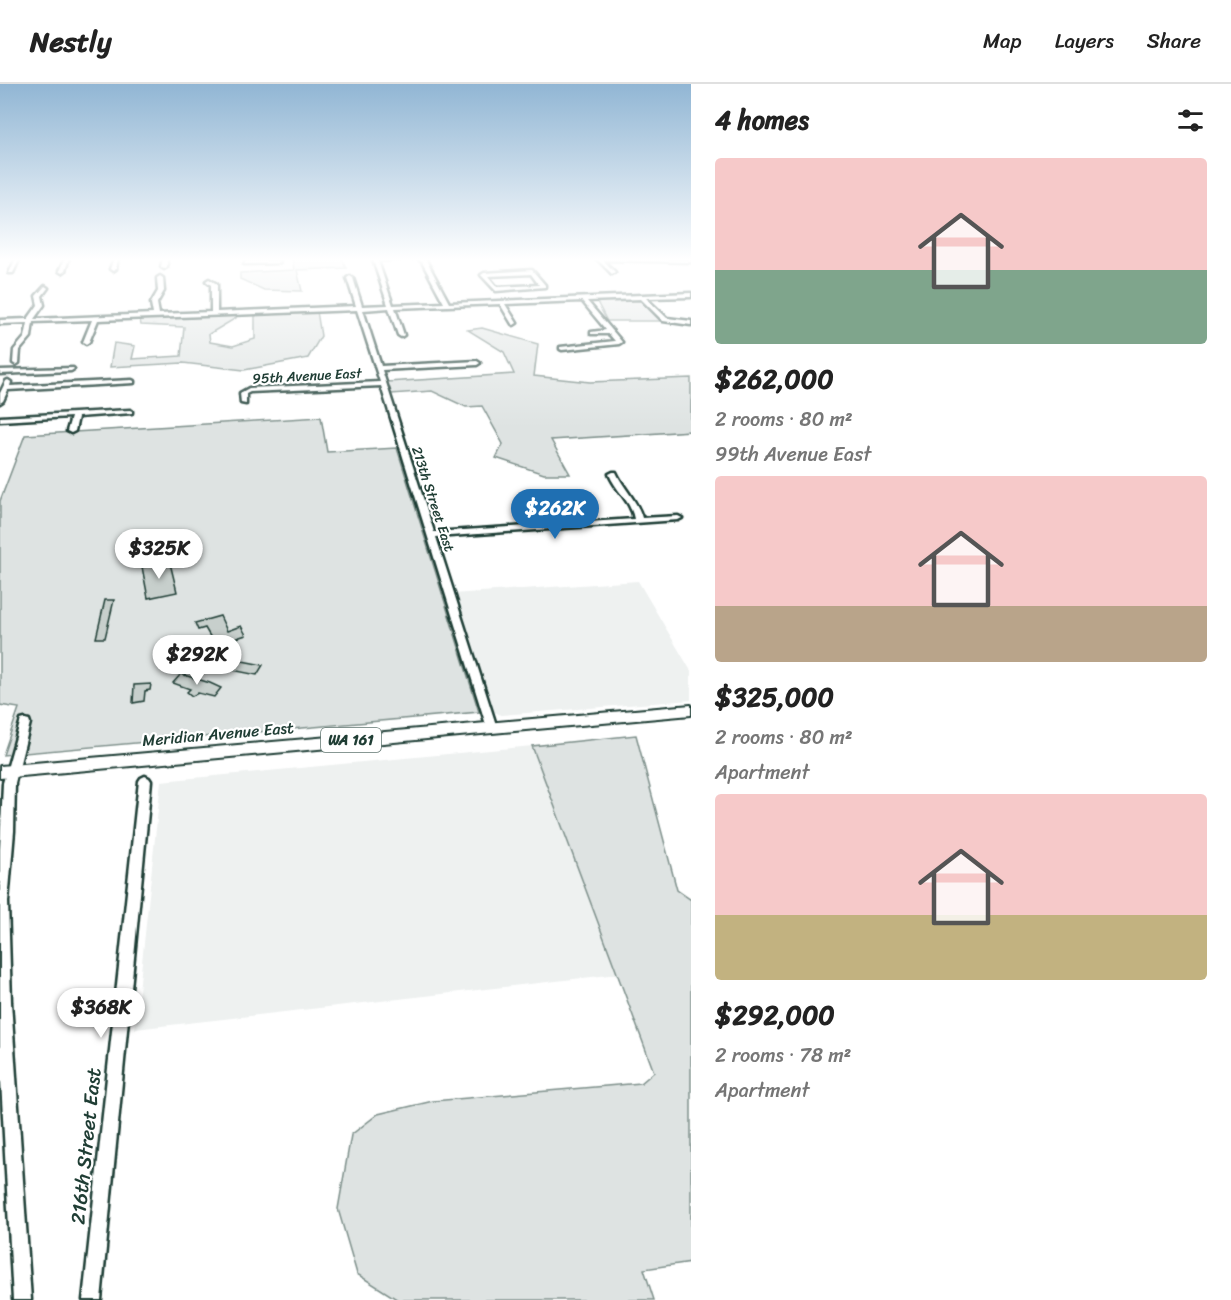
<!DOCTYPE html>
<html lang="en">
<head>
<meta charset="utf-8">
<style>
	body { margin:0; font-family:Sriracha,sans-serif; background:#f2f2f2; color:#222; height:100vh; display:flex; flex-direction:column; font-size:22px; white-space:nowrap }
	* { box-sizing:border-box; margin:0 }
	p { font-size:20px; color:#767676 }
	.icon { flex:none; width:33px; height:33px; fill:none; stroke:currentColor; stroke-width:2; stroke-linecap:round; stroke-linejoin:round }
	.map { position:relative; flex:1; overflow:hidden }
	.details { display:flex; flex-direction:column; background:#fff; width:540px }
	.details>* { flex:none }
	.price { position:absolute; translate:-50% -51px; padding:0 14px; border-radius:21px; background:#fff; color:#222; font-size:20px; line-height:39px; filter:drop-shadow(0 2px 3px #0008) }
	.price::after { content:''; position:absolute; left:50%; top:36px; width:18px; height:14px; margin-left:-9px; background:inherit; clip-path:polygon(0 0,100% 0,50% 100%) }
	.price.current { background:#1f6fb2; color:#fff }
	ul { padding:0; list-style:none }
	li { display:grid; align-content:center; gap:12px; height:318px; padding:0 24px }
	li span { display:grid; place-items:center; height:186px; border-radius:6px; color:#555 }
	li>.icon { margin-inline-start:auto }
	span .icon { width:108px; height:108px; fill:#fffc; stroke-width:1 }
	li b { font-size:26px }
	h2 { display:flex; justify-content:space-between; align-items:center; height:72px; padding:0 24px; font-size:26px }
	header { display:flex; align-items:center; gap:36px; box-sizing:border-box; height:84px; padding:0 30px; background:#fff; border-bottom:2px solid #e0e0e0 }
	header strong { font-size:28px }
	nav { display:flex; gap:33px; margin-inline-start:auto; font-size:21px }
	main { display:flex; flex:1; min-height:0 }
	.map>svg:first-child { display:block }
	.built { fill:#eef1f0 }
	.green { fill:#dee3e2; stroke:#7e908b; stroke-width:1.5 }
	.building { fill:#c7cfcc; stroke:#1f3d34; stroke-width:1.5 }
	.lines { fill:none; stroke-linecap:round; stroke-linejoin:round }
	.minor-casing { stroke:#1f3d34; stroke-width:5 }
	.major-casing { stroke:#1f3d34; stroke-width:4 }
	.minor { fill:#fff; fill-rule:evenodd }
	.major { fill:#fff; fill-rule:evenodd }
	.labels { text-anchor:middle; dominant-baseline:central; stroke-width:4.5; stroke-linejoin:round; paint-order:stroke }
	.far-street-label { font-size:14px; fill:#1f3d34; stroke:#fff }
	.shield { fill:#fff; stroke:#627771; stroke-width:1.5 }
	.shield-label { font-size:15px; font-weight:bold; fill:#1f3d34 }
	.street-label { font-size:16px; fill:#1f3d34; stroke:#fff }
	.near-street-label { font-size:20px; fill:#1f3d34; stroke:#fff }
</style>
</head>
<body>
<header>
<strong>Nestly</strong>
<nav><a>Map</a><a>Layers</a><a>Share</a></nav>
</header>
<main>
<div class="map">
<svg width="691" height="1216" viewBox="0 0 691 1216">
	<rect width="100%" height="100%" fill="#fff"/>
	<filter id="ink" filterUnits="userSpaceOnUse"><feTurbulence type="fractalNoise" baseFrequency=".0167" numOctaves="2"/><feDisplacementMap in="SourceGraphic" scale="12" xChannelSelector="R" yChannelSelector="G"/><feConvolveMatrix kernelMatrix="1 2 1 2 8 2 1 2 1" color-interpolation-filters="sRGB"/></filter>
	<g filter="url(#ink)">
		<path class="built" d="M 638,497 L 691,587 L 691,616 L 501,631 L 488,625 L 452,510 Z
			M 532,662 L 618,890 L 135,945 L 161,697 Z"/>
		<path class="green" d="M 292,174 L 342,174 L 346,184 L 297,186 L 302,207 L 264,206 L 240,195 L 240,189 L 294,186 Z
			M 639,214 L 662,237 L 607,237 L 596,216 Z
			M 317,227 L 321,252 L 308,274 L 244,286 L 183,279 L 110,283 L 114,259 L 135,262 L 132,275 L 181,272 L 184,243 L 141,241 L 140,235 L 236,231 L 236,234 L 209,250 L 210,258 L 233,262 L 255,255 L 255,230 Z
			M 482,244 L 538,260 L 534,292 L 590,298 L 691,294 L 691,347 L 551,356 L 570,390 L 544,390 L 496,374 L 503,360 L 482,322 L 466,323 L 432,307 L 391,310 L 387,298 L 514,290 L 504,268 L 468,246 Z
			M 321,333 L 327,368 L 397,364 L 479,628 L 3,671 L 19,624 L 0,621 L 0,417 L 25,351 Z
			M 636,651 L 677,806 L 691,816 L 691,1178 L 644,1185 L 654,1216 L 398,1216 L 357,1190 L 338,1125 L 351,1051 L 378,1030 L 433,1017 L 641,999 L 654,988 L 532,662 Z"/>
		<path class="building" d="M 170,479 L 177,508 L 148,514 L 142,483 Z
			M 105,516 L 114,516 L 105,554 L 96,554 Z
			M 220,532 L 227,547 L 241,542 L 246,551 L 215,561 L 205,544 L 198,546 L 195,539 Z
			M 232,575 L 263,581 L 257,591 L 227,585 Z
			M 181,590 L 210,599 L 221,604 L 214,613 L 198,609 L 192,612 L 187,608 L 190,605 L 173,599 Z
			M 151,600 L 150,606 L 145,607 L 144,617 L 133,619 L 134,601 Z"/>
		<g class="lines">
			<g class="minor-casing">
				<path id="minor" d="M 16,174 L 20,174 L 13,189 L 9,189 Z
					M 65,174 L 69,174 L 65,187 L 62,189 L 59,187 Z
					M 114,174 L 118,174 L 116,185 L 113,187 L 110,185 Z
					M 163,174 L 167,174 L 167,183 L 164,185 L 161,183 Z
					M 386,174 L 413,174 L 378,177 L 393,221 L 444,219 L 422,178 L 417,174 L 426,176 L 449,219 L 691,209 L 691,213 L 646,214 L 667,234 L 691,237 L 691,241 L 663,237 L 641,215 L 587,217 L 622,258 L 619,260 L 562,266 L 560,265 L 560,263 L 615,257 L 609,250 L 591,250 L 591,248 L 606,246 L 582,217 L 505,220 L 517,239 L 514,241 L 512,240 L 500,220 L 395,224 L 404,251 L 401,253 L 398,251 L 389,224 L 363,226 L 381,282 L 477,277 L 480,279 L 477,281 L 382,286 L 434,448 L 634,435 C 631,417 615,406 609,390 L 613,388 L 616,388 C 623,404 638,417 642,434 L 678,432 L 682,434 L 678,436 L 436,453 L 497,644 L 496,647 L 488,647 L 487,644 L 381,302 L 250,308 L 246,310 L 246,320 L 241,319 L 240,309 L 249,304 L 380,298 L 357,226 L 98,236 L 89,258 L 86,260 L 83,258 L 92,236 L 33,238 L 31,253 L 20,266 L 19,279 L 16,281 L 13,279 L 14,266 L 25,253 L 28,239 L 0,240 L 0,236 L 28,235 L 38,221 L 36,212 L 45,202 L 48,204 L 42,212 L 44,221 L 34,235 L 153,230 L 151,219 L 158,207 L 157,194 L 160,192 L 163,194 L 164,207 L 157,219 L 159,230 L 211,228 L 211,201 L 206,197 L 209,195 L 217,200 L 217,228 L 356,222 L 347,194 L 350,192 L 353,194 L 362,222 L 388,221 L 373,176 Z
					M 594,174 L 691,176 L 691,178 L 603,176 L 615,188 L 612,190 L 598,176 Z
					M 246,177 L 278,177 L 280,178 L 278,179 L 244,180 Z
					M 532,186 L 545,201 L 545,203 L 496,207 L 481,191 L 484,189 ZM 531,190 L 539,201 L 497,203 L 488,192 Z
					M 73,284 L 74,285 L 71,287 L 0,290 L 0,286 Z
					M 132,296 L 134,297 L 134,299 L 8,306 L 3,317 L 0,319 L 0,309 L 6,297 L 8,296 L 11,298 L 10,302 Z
					M 130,326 L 132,327 L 132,329 L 78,333 L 75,347 L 71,349 L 67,347 L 71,333 L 0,337 L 0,333 Z
					M 25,635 L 29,636 L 30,639 L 15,699 L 14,747 L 8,818 L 11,918 L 31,1216 L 13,1216 L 0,978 L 0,765 L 3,699 L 20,639 L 21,636 Z
					M 145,692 L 149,694 L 151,697 L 101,1216 L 83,1216 L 139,697 L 141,694 Z"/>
			</g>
			<g class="major-casing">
				<path id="major" d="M 691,621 L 691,631 L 0,694 L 0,682 Z"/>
			</g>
			<use href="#minor" class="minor"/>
			<use href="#major" class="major"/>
		</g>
	</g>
	<linearGradient id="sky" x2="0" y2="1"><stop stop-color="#91b6d4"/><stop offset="0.51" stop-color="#fff"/><stop offset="1" stop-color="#fff" stop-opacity="0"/></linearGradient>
	<rect width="691" height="344" fill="url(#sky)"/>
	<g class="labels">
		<g class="far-street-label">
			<text transform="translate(307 292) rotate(-3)">95th Avenue East</text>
			<text transform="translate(433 415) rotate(72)">213th Street East</text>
		</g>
		<rect class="shield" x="321" y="644" width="60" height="24" rx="4.5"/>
		<g class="shield-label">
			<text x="351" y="656">WA 161</text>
		</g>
		<g class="street-label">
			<text transform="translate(218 650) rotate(-5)">Meridian Avenue East</text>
		</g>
		<g class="near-street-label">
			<text transform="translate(86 1062) rotate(-84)">216th Street East</text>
		</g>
	</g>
</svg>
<b class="price current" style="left:555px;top:456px">$262K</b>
<b class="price" style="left:159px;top:496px">$325K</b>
<b class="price" style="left:197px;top:602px">$292K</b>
<b class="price" style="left:101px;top:955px">$368K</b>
</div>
<section class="details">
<h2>4 homes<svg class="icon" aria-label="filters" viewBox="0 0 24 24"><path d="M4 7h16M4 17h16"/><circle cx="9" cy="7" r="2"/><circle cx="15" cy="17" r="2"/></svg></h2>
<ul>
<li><span style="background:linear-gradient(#f6c9c9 60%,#7fa58c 0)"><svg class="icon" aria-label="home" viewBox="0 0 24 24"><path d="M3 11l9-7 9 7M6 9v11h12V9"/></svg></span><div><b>$262,000</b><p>2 rooms · 80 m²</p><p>99th Avenue East</p></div></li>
<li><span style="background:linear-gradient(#f6c9c9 70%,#b9a48a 0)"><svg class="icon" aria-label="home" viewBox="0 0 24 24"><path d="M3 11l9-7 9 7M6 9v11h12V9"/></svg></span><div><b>$325,000</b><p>2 rooms · 80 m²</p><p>Apartment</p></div></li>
<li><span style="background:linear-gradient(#f6c9c9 65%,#c2b280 0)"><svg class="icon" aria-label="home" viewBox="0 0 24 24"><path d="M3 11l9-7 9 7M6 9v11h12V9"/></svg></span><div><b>$292,000</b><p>2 rooms · 78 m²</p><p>Apartment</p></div></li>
</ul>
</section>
</main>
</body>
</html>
